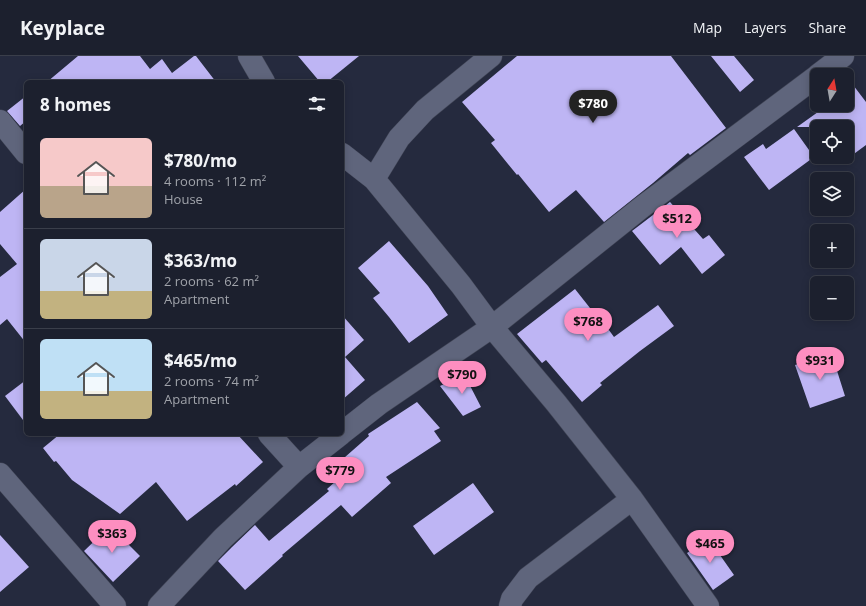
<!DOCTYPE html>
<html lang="en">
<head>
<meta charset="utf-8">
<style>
	body { margin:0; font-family:"Open Sans",sans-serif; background:#292d3a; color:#f1f3f6; height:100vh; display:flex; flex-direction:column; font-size:15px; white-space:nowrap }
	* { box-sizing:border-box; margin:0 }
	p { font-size:13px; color:#a0a3aa }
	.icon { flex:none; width:22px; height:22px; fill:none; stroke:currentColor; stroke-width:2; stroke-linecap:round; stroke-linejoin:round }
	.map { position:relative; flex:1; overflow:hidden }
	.drawer { position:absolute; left:24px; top:24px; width:320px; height:356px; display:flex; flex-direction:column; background:#1c202e; border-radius:6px; box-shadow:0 2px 10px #0003,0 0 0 1px #3a3e4a }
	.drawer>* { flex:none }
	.needle { width:26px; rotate:11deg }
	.buttons { position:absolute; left:810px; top:12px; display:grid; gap:8px }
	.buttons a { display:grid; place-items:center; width:44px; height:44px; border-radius:6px; background:#1c202e; box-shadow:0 2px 10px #0003,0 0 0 1px #3a3e4a; font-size:20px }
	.price { position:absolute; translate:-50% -34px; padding:0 9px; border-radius:14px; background:#fd8ec0; color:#111; font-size:13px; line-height:26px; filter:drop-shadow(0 1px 2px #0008) }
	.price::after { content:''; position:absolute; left:50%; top:24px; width:12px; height:9px; margin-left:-6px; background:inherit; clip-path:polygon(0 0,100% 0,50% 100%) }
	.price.current { background:#222; color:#fff }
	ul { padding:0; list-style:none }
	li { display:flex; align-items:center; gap:12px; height:100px; padding:0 16px }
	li+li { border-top:1px solid #3a3e4a }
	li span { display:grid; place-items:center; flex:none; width:112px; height:80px; border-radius:6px; color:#555 }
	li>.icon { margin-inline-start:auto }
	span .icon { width:48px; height:48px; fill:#fffc; stroke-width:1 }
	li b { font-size:17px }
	h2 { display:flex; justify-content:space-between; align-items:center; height:48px; padding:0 16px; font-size:17px }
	header { display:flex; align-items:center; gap:24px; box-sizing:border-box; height:56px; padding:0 20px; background:#1c202e; border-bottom:1px solid #3a3e4a }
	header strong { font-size:19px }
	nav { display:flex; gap:22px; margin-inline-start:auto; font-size:14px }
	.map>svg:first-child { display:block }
	.building { fill:#beb5f4 }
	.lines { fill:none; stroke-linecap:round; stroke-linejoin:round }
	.minor-casing { stroke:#424657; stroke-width:23 }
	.minor { stroke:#5f657c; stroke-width:22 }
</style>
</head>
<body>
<header>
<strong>Keyplace</strong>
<nav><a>Map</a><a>Layers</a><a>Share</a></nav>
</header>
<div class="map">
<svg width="866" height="550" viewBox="0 0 866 550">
	<rect width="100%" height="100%" fill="#252a3e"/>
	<path class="building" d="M 78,0 L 140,0 L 150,13 L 162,3 L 172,17 L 194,0 L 196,0 L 216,26 L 47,26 Z
		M 298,0 L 359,0 L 327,26 L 320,26 Z
		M 517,0 L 671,0 L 726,72 L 690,99 L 688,97 L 653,127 L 604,166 L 576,134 L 549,156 L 518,118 L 517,119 L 491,87 L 495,84 L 462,46 Z
		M 711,0 L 734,0 L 754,24 L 740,36 Z
		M 847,21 L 866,46 L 866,89 L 847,103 L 847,71 L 797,71 L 818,56 L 809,44 L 817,38 L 817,49 L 847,49 Z
		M 26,40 L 26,65 L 20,70 L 7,55 Z
		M 794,73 L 814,101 L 769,134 L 744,101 L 763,88 L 766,93 Z
		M 26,133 L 26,287 L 7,263 L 0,269 L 0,221 L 17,208 L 0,188 L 0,156 Z
		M 670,146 L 703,183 L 709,179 L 725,199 L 702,218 L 681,191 L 660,209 L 632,175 Z
		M 389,185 L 428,230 L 448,259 L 409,287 L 389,261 L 373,242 L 380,237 L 358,212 Z
		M 575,233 L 605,271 L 606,270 L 614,281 L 658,249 L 674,270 L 640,295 L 600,327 L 602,329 L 582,346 L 546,304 L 542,307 L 517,278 Z
		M 342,259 L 364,284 L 345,301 L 365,324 L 342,344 Z
		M 832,299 L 845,340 L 810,352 L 795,309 L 817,302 L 818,303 Z
		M 464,318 L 481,351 L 463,360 L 440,330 Z
		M 26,324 L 26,368 L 5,340 Z
		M 417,346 L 440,372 L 434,375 L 441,385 L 386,421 L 391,427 L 352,461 L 341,449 L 282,499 L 283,500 L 245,534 L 218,505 L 232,491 L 255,469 L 269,485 L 329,435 L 327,433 L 336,425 L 328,416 L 369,380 L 368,378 Z
		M 60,378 L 237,378 L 263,406 L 236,430 L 235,428 L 187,465 L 156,426 L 120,458 L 72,424 L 56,405 L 54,406 L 43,392 Z
		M 473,427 L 494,456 L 434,499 L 413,470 Z
		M 110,470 L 140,500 L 113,526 L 84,495 Z
		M 0,479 L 29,511 L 0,536 Z
		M 708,482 L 734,519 L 713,534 L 687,497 Z"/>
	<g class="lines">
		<g class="minor-casing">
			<path id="minor" d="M 249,0 L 264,26
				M 818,19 L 843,0
				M 0,65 L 26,97
				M 342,98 L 374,123 L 461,229 L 492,271 L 556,347 L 632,443 L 708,550
				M 374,123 L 399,82 L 425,54 L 491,0
				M 342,377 L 379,348 L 492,271 L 642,151 L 817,20
				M 269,378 L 299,411
				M 0,418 L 115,550
				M 159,550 L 223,482 L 299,411 L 341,378
				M 510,550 L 512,543 L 528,522 L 632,443"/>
		</g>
		<use href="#minor" class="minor"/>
	</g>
</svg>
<div class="buttons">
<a><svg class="needle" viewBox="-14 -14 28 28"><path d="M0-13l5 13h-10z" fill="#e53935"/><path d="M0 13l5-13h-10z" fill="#a0a3aa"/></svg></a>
<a><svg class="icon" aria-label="locate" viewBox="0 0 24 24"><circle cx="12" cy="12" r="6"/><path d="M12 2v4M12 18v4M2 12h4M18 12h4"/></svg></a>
<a><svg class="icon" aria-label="layers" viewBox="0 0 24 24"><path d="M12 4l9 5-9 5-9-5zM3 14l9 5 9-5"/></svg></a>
<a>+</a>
<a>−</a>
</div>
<b class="price current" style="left:593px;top:68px">$780</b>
<b class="price" style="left:677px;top:183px">$512</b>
<b class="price" style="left:588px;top:286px">$768</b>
<b class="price" style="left:820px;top:325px">$931</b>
<b class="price" style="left:462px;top:339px">$790</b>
<b class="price" style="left:340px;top:435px">$779</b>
<b class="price" style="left:112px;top:498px">$363</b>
<b class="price" style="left:710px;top:508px">$465</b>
<section class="drawer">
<h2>8 homes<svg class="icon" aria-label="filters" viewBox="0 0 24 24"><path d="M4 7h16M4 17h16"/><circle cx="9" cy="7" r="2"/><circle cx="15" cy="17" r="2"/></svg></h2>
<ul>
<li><span style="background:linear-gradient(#f6c9c9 60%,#b9a48a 0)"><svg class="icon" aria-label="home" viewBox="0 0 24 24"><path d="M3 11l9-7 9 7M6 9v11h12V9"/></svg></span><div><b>$780/mo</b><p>4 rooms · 112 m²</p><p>House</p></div></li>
<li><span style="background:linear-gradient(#c9d6e8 65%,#c2b280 0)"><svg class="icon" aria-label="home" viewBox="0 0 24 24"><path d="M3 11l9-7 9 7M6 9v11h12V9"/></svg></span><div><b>$363/mo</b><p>2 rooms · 62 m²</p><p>Apartment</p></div></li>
<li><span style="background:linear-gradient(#bfe0f5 65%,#c2b280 0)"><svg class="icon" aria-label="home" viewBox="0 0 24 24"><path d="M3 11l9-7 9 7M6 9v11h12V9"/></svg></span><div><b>$465/mo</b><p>2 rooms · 74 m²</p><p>Apartment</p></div></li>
</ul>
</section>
</div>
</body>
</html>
